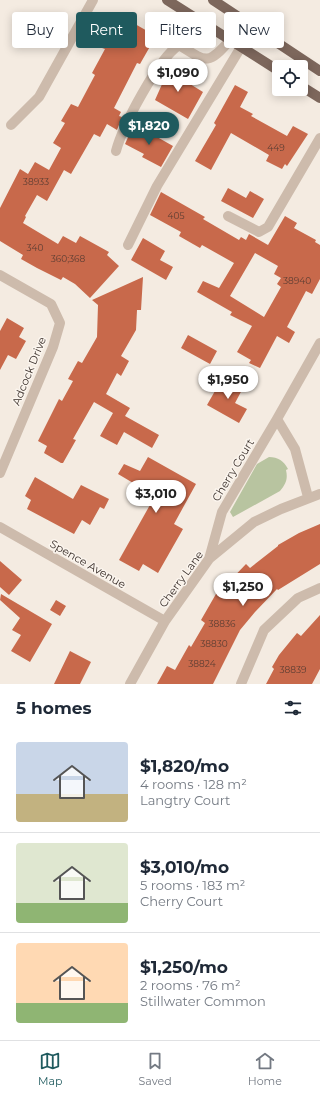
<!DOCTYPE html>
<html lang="en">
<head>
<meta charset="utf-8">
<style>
	body { margin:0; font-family:Montserrat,sans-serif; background:#f2f2f3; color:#1f2937; height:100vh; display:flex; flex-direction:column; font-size:15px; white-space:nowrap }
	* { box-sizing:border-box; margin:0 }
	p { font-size:13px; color:#747a83 }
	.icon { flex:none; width:22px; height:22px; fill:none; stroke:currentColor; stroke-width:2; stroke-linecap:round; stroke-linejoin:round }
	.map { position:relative; height:684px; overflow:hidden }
	.drawer { display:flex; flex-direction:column; background:#fff; flex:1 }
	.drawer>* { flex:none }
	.banner { position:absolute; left:12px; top:12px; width:296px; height:36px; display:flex; gap:8px }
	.fabs { position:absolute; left:272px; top:60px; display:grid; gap:8px }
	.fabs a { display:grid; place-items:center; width:36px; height:36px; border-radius:4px; background:#fff; box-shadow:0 2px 10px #0003; font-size:20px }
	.price { position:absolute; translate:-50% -34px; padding:0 9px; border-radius:14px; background:#fff; color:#222; font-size:13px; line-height:26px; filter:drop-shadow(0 1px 2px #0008) }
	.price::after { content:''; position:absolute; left:50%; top:24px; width:12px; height:9px; margin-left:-6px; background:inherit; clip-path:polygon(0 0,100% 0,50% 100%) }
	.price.current { background:#1f5a5e; color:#fff }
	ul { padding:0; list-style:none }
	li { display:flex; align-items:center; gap:12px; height:100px; padding:0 16px }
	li+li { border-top:1px solid #e0e1e3 }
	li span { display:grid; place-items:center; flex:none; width:112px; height:80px; border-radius:4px; color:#555 }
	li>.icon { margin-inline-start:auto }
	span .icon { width:48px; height:48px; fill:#fffc; stroke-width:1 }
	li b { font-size:17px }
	h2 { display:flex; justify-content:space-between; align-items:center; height:48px; padding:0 16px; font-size:17px }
	.chip { padding:0 14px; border-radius:4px; background:#fff; box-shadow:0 2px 10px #0003; font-size:14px; line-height:36px }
	.chip.current { background:#1f5a5e; color:#fff }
	.tabs { display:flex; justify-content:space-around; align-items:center; height:56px; border-top:1px solid #e0e1e3; background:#fff; font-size:11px; color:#747a83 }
	.tabs a { display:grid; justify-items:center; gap:2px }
	.tabs .current { color:#1f5a5e }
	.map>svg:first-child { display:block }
	.green { fill:#b8c4a0 }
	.building { fill:#c8694b; fill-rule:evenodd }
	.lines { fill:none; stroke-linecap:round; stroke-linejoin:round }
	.minor { stroke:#cdbbac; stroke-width:10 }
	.major { stroke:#7d675c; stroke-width:10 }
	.labels { text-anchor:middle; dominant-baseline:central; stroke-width:3; stroke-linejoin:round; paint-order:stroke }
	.number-label { font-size:9px; fill:#5e3e33 }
	.street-label { font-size:11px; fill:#3b302b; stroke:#fbf5ee }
</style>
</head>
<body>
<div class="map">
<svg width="320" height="684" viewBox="0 0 320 684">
	<rect width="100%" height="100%" fill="#f4ebe1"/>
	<path class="green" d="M 269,457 C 278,457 284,461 288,469 L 286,470 C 288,479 286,484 280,491 L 233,517 L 230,512 L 257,464 Z"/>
	<path class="building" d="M 128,20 L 156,36 L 140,64 L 137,63 L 114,108 L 121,112 L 119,116 L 122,117 L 117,130 L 107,124 L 100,137 L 94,134 L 71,174 L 64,170 L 47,201 L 37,195 L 25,216 L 26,217 L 23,223 L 58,244 L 63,236 L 76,243 L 80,236 L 109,252 L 107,255 L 119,266 L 90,298 L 75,284 L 63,277 L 61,280 L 37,268 L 21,259 L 23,255 L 0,241 L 0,208 L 20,169 L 28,174 L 35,162 L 49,170 L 61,148 L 53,143 L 65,123 L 61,121 L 71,104 L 78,107 L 95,75 L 92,73 L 105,49 L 102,48 L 112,30 L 119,34 Z
		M 169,65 L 179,71 L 177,76 L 203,92 L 188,119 L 155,100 L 163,82 L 158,80 Z
		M 235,85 L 248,92 L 240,107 L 253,114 L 251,116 L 287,136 L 293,126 L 308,134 L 287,166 L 285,164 L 282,169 L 266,161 L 269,155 L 231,133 L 211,170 L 195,161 L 216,125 L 214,123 Z
		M 134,124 L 173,146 L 161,167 L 142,157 L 144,154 L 125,144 Z
		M 228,188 L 246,198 L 250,191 L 264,199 L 253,218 L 221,201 Z
		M 161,192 L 205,217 L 203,219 L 239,240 L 241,237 L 246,240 L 249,234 L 268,245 L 285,216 L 297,223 L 294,228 L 316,240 L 315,242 L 320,245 L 320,279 L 312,294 L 306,291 L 287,327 L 295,332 L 289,343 L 277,336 L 260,368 L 249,363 L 251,360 L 237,352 L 252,326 L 230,315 L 232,312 L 197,292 L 203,281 L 219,288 L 234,263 L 202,245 L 200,248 L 179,236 L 181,232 L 150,215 ZM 255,253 L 278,266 L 274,274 L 281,278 L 277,284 L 281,287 L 264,317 L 230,296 Z
		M 143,238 L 165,251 L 160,260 L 173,267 L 166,280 L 131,260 Z
		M 143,277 L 141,310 L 137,310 L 136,330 L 121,356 L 129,361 L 121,376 L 117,373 L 106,394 L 130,408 L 125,416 L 159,435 L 152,448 L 124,432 L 117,445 L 100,436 L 113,413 L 94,402 L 73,439 L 76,440 L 63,463 L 61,463 L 44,453 L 47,446 L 38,441 L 59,399 L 62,401 L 73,381 L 68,379 L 78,361 L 82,363 L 97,337 L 98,305 L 92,300 Z
		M 7,318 L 24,328 L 19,337 L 26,341 L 16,359 L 8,355 L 0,370 L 0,331 Z
		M 188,335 L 217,351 L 210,364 L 181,348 Z
		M 223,377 L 243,388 L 235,403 L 247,409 L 239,423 L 207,405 Z
		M 148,457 L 196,484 L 174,524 L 183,529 L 158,573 L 143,564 L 139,571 L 119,560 L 155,496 L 118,474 L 124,464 L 140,471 Z
		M 35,477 L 73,499 L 81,485 L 109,499 L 104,509 L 100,507 L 90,525 L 82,520 L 74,534 L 27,509 L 31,500 L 25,496 Z
		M 320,524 L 320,564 L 278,590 L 277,589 L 255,612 L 240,630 L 213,684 L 157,684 L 167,666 L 175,670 L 189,645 L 191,647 L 205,623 L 201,620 L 220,587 L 222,589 L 246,564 L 250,568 L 278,546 L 278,545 L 299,533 Z
		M 0,561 L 22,580 L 9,595 L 0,587 Z
		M 1,594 L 52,624 L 30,662 L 11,651 L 21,635 L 12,630 L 20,618 L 0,600 Z
		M 56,600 L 66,606 L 60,616 L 50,610 Z
		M 320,615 L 320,669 L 312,684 L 266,684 L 274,669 L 272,667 L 279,655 L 297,633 L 301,636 Z
		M 70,651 L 91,662 L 80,684 L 54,684 Z"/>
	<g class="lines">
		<path class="minor" d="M 196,18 L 179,45 C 206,62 208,66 230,40
			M 11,125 L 39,97 L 93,0
			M 116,151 C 123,125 158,59 179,45
			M 228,216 L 259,232 L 268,227 L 320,138
			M 128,245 L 157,186 L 241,47
			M 0,275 L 51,304 L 60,323 L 53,347 L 0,473
			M 277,419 L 295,449 L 308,497
			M 0,527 L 165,621
			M 209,559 L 222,512 L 277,419 L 320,343
			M 130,684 L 165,621 L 209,559 L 254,522 L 281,509 L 320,494
			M 241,684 L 264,630 L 298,598 L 320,588"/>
		<path class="major" d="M 167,0 L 279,71
			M 213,0 L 320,71
			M 301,86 L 320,98"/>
	</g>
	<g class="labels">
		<g class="number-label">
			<text x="276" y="147">449</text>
			<text x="36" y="181">38933</text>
			<text x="176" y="215">405</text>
			<text x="35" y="247">340</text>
			<text x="68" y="258">360;368</text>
			<text x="297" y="280">38940</text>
			<text x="222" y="623">38836</text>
			<text x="214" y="643">38830</text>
			<text x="202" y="663">38824</text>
			<text x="293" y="669">38839</text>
		</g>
		<g class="street-label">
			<text transform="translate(29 371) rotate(-68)">Adcock Drive</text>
			<text transform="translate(233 470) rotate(-59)">Cherry Court</text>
			<text transform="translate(88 564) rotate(30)">Spence Avenue</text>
			<text transform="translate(181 579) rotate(-54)">Cherry Lane</text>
		</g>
	</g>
</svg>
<div class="fabs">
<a><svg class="icon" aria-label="locate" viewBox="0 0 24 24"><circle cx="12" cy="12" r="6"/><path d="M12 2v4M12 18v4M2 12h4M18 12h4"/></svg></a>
</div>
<b class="price" style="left:178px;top:93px">$1,090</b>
<b class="price current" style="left:149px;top:146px">$1,820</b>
<b class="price" style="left:228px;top:400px">$1,950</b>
<b class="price" style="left:156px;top:514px">$3,010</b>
<b class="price" style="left:243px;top:607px">$1,250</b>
<div class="banner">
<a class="chip">Buy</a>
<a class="chip current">Rent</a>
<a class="chip">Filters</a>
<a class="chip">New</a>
</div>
</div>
<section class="drawer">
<h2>5 homes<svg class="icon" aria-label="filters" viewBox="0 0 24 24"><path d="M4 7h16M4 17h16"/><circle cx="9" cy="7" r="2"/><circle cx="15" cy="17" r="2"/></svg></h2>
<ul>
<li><span style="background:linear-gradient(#c9d6e8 65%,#c2b280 0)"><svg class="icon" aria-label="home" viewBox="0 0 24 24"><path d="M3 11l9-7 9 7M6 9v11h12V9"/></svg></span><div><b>$1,820/mo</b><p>4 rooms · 128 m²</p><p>Langtry Court</p></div></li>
<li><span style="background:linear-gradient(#dfe7d0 75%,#8fb573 0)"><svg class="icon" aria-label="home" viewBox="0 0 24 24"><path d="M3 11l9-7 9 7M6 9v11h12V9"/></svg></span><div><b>$3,010/mo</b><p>5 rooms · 183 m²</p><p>Cherry Court</p></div></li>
<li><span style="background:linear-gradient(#ffd9b3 75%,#8fb573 0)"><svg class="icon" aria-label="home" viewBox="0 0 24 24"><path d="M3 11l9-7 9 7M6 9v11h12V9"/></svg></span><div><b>$1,250/mo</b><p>2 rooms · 76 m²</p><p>Stillwater Common</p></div></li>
</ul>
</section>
<nav class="tabs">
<a class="current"><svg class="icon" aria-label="map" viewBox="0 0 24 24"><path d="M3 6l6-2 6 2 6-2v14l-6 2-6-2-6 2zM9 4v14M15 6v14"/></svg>Map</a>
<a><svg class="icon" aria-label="saved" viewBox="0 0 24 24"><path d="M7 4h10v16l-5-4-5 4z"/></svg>Saved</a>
<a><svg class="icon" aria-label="home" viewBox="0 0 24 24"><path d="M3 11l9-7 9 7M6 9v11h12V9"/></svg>Home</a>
</nav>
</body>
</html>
